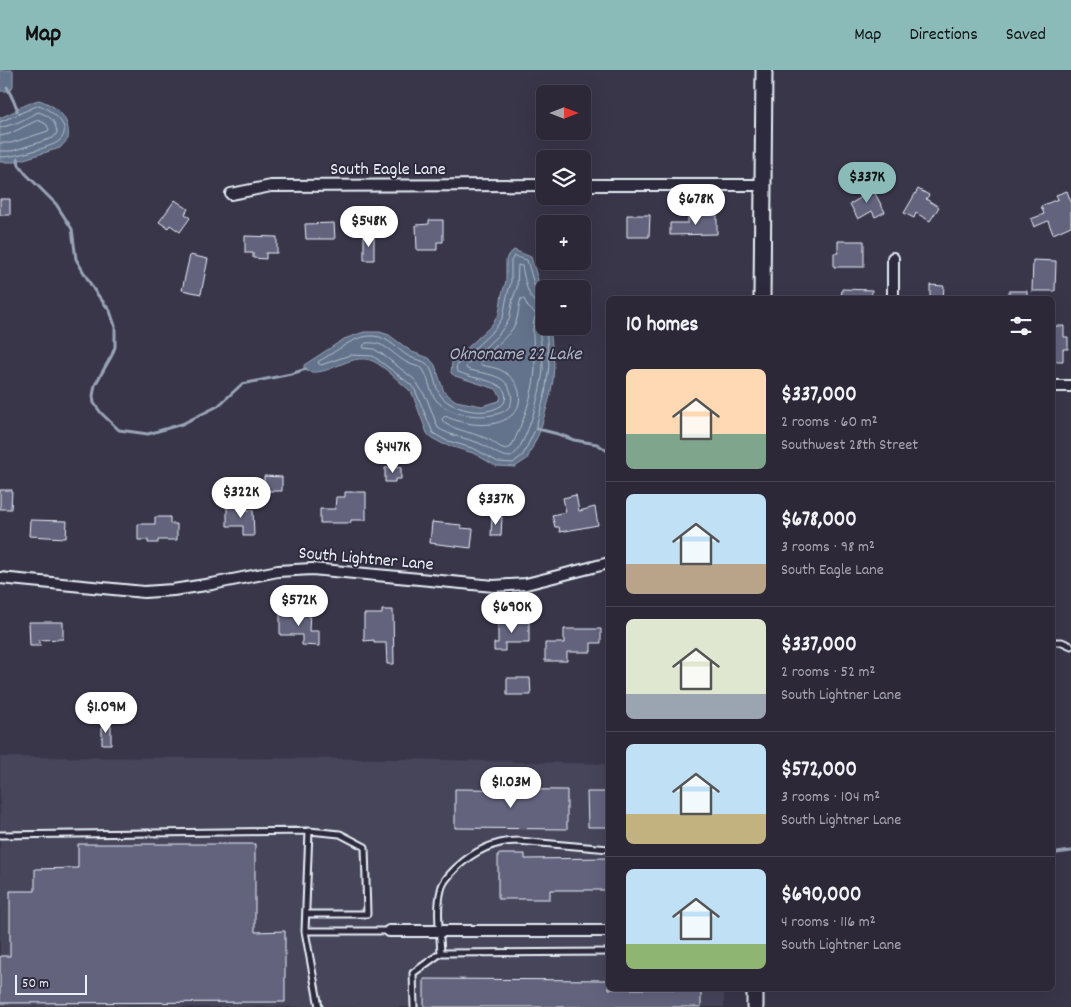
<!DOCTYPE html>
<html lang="en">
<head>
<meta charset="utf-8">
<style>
	body { margin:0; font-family:Dekko,sans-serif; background:#383443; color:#f1f3f6; height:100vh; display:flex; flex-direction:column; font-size:19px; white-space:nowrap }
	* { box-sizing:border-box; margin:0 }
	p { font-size:16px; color:#a6a6ae }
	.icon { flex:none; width:28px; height:28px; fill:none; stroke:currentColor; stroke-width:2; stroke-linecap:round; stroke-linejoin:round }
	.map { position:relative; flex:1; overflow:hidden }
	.sheet { position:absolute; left:606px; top:226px; width:449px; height:695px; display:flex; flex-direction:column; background:#2c2838; border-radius:8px; box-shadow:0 5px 20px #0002,0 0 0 1px #484453 }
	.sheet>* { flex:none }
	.needle { width:32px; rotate:90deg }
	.tools { position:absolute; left:536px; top:15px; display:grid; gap:10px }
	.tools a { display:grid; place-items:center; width:55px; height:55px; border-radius:8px; background:#2c2838; box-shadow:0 5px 20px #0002,0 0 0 1px #484453; font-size:25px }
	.scale { position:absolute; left:15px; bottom:12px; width:72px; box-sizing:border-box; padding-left:5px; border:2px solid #e8f1f8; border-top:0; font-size:14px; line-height:18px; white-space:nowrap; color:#e8f1f8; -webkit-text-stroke:4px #2f2a3d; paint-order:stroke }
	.price { position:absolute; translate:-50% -42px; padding:0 11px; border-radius:18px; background:#fff; color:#222; font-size:16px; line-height:32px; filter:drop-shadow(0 1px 2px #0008) }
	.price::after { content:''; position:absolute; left:50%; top:30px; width:15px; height:11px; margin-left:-8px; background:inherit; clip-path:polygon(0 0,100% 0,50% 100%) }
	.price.active { background:#8bbbb9; color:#111 }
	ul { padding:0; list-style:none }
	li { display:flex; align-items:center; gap:15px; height:125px; padding:0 20px }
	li+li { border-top:1px solid #484453 }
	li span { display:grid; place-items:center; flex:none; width:140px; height:100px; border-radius:8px; color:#555 }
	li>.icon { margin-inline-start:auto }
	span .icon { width:60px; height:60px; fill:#fffc; stroke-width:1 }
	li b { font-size:21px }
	h2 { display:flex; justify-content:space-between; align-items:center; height:60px; padding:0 20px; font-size:21px }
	header { display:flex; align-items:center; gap:30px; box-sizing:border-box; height:70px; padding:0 25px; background:#8bbbb9; color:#111 }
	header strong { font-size:24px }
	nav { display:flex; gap:28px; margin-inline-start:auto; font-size:18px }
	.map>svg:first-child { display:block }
	.built { fill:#47445a }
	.water { fill:#64738b; stroke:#99a5b7 }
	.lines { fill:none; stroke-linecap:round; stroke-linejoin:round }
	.shore { stroke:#b3bfcc; stroke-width:1 }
	.stream { stroke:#99a5b7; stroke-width:3 }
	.building { fill:#64647e; stroke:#e8f1f8 }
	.lane-casing { stroke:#e8f1f8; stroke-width:9 }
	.street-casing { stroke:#e8f1f8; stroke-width:14 }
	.secondary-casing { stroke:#e8f1f8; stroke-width:19 }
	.lane { stroke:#2f2a3d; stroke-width:5 }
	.street { stroke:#2f2a3d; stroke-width:10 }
	.secondary { stroke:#2f2a3d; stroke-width:15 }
	.labels { text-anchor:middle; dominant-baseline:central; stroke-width:4; stroke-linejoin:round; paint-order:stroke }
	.street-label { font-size:18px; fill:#e8f1f8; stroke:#2f2a3d }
	.water-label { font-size:19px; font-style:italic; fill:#adb8c7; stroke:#2f2a3d }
</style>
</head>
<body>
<header>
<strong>Map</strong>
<nav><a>Map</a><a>Directions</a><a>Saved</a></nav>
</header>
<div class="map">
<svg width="1071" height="937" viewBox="0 0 1071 937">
	<rect width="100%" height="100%" fill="#3a364a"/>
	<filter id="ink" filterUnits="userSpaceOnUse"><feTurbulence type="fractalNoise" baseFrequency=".02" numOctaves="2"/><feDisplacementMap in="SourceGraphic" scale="10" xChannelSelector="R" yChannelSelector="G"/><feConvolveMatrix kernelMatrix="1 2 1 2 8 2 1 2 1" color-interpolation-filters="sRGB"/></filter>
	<g filter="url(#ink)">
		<path class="built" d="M 0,687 L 403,689 L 609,694 L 609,919 L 724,919 L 724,937 L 0,937 Z"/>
		<path class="water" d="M 0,0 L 13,0 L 13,16 L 10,21 L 0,21 Z
			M 39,30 C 57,36 71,48 68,69 L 60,78 L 14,92 L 0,92 L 0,48 L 15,41 L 17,38 C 25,37 31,31 39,30 Z
			M 514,180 L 531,187 L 545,233 L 545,256 L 550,256 L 554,295 L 553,310 L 550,326 L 540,361 L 533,376 L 527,389 L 515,397 L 496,396 L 473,383 L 443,374 L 430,367 L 427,363 L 412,323 L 407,318 C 396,309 385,297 373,291 C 349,281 327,310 304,300 L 304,295 L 344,269 L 364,262 L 380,262 L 389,265 L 412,282 L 429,288 L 435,295 L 444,322 L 456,331 L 482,336 L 499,331 L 501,327 L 496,319 L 455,306 L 451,303 L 452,292 L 491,256 L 499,244 L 502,224 L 506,211 L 506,190 L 508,185 Z"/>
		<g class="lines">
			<path class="shore" d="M 0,52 L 39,35 C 51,40 75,57 59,71 C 53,77 10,88 0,87
				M 0,58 L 19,52 L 38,42 C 49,45 56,51 57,63 L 53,68 L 12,81 L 0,81
				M 0,66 L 9,64 L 38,50 L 46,54 L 49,59 L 48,61 L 11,73 L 0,73
				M 521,229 L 524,229 L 528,237 L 536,244 C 529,262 536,280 535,299 C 534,322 522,356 511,377 C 503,382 497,374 490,370 C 475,363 458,361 444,353 L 442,349 L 445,346 C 464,355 495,360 512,345 C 525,333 520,313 507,304 C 500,298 490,297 481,295 L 480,293 C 490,278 509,269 516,252 C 519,244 518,236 521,229 Z
				M 545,231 L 541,230 L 538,228 L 527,190 L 514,186 L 511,191 L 511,212 L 507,226 L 503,247 L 495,259 L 457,295 L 456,299 L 458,302 C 464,304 470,307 477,308 C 488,311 512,315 504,333 C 490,348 453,341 441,326 C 434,317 435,302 427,294 C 423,290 416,290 410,287 C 398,281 389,267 374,266 C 353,265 337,282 319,291 L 318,293 L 321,295 L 350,285 L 373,286 L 410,314 L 415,320 L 433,363 L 445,370 L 475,379 L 498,392 L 513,393 L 523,385 L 535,360 L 545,324 L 549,296 L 546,256
				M 545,237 C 528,236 525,210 522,196 L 518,195 L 517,218 L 513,228 L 509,250 L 499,264 L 466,296 L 467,299 C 478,303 491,303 501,309 C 505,311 509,316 510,320 C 522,352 468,348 452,341 C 446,339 440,334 436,330 C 429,321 429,307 422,298 C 417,296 411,295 406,292 C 392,284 385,271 366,273 L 363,276 L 364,278 L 374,279 L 382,284 L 415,310 L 427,329 L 438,358 C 451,366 465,368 479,373 C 490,378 499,387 511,387 C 527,377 543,315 543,296 C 543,283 540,270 539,257 L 541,251 L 545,247"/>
			<path class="stream" d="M 7,17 L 17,38 L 17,41
				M 18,88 L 19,95 L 26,104 L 56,134 L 72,159 L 76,189 L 94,220 L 110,241 L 115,256 L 115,277 L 112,285 L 95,315 L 93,326 L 94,333 L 101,343 L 119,360 L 148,364 L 182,354 L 218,336 L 242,314 L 291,304 L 306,299
				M 538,359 L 558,364 L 574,370 L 597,374 L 609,382
				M 1052,781 L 1057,783 L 1071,781"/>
		</g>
		<path class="building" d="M 871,116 L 885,142 L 875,147 L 872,141 L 858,149 L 850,134 L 862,127 L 859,123 Z
			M 918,119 L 929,125 L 926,129 L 939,137 L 930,151 L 916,143 L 914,148 L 904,143 Z
			M 1067,121 L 1071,132 L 1071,156 L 1053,164 L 1048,151 L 1034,157 L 1031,149 L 1044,144 L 1041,136 L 1058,129 L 1056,125 Z
			M 0,129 L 10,129 L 10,145 L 0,145 Z
			M 175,130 L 188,139 L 185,144 L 190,148 L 180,162 L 170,155 L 168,158 L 159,152 Z
			M 627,145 L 650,145 L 649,167 L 627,167 Z
			M 688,145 L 717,145 L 717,164 L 670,165 L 670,153 L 688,153 Z
			M 429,150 L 443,150 L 443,172 L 437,172 L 437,180 L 417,180 L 416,155 L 429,154 Z
			M 334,153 L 335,169 L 306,169 L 305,154 Z
			M 245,166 L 277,167 L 277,183 L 266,183 L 266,189 L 253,188 L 253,183 L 245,183 Z
			M 364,166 L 374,166 L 374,190 L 364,190 Z
			M 838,171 L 864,171 L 864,197 L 834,197 L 834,183 L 838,183 Z
			M 190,185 L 208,189 L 201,224 L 182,220 Z
			M 1033,190 L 1056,191 L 1055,221 L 1032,221 Z
			M 930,215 L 944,216 L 943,229 L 930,229 Z
			M 842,219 L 872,220 L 871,229 L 841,229 Z
			M 1009,221 L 1027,221 L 1027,229 L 1009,229 Z
			M 1052,256 L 1064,256 L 1064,267 L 1068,267 L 1068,279 L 1063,279 L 1063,291 L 1052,291 Z
			M 401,397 L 401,409 L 395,409 L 395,412 L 385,412 L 385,398 Z
			M 264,406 L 282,407 L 282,421 L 264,421 Z
			M 0,420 L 12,420 L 11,439 L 0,439 Z
			M 345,422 L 366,422 L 366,450 L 351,450 L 351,453 L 320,453 L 320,439 L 335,439 L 336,427 L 345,427 Z
			M 576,425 L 579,441 L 595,437 L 598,455 L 560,462 L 559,457 L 555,457 L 552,445 L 566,442 L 563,428 Z
			M 227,436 L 243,436 L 243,440 L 253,440 L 254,466 L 243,466 L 243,456 L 227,456 Z
			M 492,446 L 502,447 L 501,466 L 491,466 Z
			M 155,447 L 170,447 L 170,454 L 177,454 L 177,470 L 158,470 L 158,473 L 148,473 L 148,470 L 138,470 L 138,454 L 155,454 Z
			M 30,450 L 67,451 L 66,468 L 29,466 Z
			M 432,452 L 461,455 L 461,458 L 473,459 L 471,478 L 430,473 Z
			M 382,540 L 393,540 L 394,594 L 387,594 L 386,573 L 374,573 L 374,570 L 364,571 L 364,544 L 382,544 Z
			M 280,541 L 310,541 L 309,561 L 319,561 L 319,576 L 302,575 L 302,565 L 280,565 Z
			M 29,552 L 63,552 L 63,569 L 39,570 L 40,576 L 30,576 Z
			M 498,552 L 529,552 L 529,573 L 505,573 L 505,581 L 494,581 L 494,573 L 498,573 Z
			M 564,559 L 601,559 L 601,573 L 591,573 L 591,582 L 567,582 L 567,591 L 545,591 L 545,573 L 564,573 Z
			M 507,608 L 530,608 L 531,625 L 507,625 Z
			M 102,655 L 111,655 L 111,674 L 102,674 Z
			M 455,719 L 567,720 L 567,759 L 455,758 Z
			M 587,722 L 609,722 L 609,757 L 588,757 Z
			M 78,774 L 255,774 L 255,862 L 285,861 L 285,932 L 0,933 L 0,886 L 10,886 L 10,821 L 35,821 L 35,799 L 78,798 Z
			M 498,784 L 525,784 L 525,789 L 609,788 L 609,820 L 550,820 L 550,829 L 498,829 Z
			M 424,909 L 609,910 L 609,919 L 701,919 L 701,937 L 424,937 Z"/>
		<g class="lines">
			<g class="lane-casing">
				<path id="lane" d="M 1052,572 L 1062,572 L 1071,576
					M 0,765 L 309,761 L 305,861 L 319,937
					M 609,779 L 518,771 C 494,771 474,781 456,798 C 450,804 442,812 441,820 C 436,840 440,863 441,883 L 609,882
					M 306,844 L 367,844 L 365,777 L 340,764 L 309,761
					M 305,861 L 389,861
					M 414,937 L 413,903 L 441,883"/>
			</g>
			<g class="street-casing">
				<path id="street" d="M 582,115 L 763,115
					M 231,124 L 271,116 L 545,115
					M 893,229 L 893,188
					M 1052,316 L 1071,316
					M 0,508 L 144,522 L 173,520 L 212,514 L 278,501 L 312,499 L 494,516 L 526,514 L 609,493
					M 389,861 L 609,861"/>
			</g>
			<g class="secondary-casing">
				<path id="secondary" d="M 762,229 L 764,0
					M 755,937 L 755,919"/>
			</g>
			<use href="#lane" class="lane"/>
			<use href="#street" class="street"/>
			<use href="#secondary" class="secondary"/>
		</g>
	</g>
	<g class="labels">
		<g class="street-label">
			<text x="388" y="100">South Eagle Lane</text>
			<text transform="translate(366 490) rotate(5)">South Lightner Lane</text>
		</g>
		<g class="water-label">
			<text x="515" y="285">Oknoname 22 Lake</text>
		</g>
	</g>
</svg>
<div class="tools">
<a><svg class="needle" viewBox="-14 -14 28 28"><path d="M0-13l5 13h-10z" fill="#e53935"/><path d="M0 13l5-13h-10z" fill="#a6a6ae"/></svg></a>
<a><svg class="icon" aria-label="layers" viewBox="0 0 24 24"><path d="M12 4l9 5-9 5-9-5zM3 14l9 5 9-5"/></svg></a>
<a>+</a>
<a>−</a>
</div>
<div class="scale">50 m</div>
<b class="price active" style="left:867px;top:134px">$337K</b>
<b class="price" style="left:696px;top:156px">$678K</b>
<b class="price" style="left:369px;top:178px">$548K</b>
<b class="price" style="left:393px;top:404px">$447K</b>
<b class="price" style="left:241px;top:449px">$322K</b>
<b class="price" style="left:496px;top:456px">$337K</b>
<b class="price" style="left:299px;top:557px">$572K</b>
<b class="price" style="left:512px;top:564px">$690K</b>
<b class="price" style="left:106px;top:664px">$1.09M</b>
<b class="price" style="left:511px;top:739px">$1.03M</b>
<section class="sheet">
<h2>10 homes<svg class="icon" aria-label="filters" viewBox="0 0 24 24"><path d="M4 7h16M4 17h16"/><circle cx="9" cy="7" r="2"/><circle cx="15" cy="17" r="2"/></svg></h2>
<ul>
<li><span style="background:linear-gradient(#ffd9b3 65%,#7fa58c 0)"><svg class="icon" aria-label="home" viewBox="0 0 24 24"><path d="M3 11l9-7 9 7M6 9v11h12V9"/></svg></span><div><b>$337,000</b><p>2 rooms · 60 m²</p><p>Southwest 28th Street</p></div></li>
<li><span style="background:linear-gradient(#bfe0f5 70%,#b9a48a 0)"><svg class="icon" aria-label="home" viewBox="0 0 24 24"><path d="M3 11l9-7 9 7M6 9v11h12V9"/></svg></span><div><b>$678,000</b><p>3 rooms · 98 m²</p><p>South Eagle Lane</p></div></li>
<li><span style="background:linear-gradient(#dfe7d0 75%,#9aa5b1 0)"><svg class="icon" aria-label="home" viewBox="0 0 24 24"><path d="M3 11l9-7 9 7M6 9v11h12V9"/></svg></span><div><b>$337,000</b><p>2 rooms · 52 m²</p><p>South Lightner Lane</p></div></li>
<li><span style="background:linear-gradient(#bfe0f5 70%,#c2b280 0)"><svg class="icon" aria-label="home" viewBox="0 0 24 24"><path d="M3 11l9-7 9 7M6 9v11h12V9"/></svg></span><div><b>$572,000</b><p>3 rooms · 104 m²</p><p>South Lightner Lane</p></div></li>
<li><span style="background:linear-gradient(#bfe0f5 75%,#8fb573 0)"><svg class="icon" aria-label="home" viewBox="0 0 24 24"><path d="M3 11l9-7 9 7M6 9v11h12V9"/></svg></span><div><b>$690,000</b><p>4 rooms · 116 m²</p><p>South Lightner Lane</p></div></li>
</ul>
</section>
</div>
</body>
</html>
